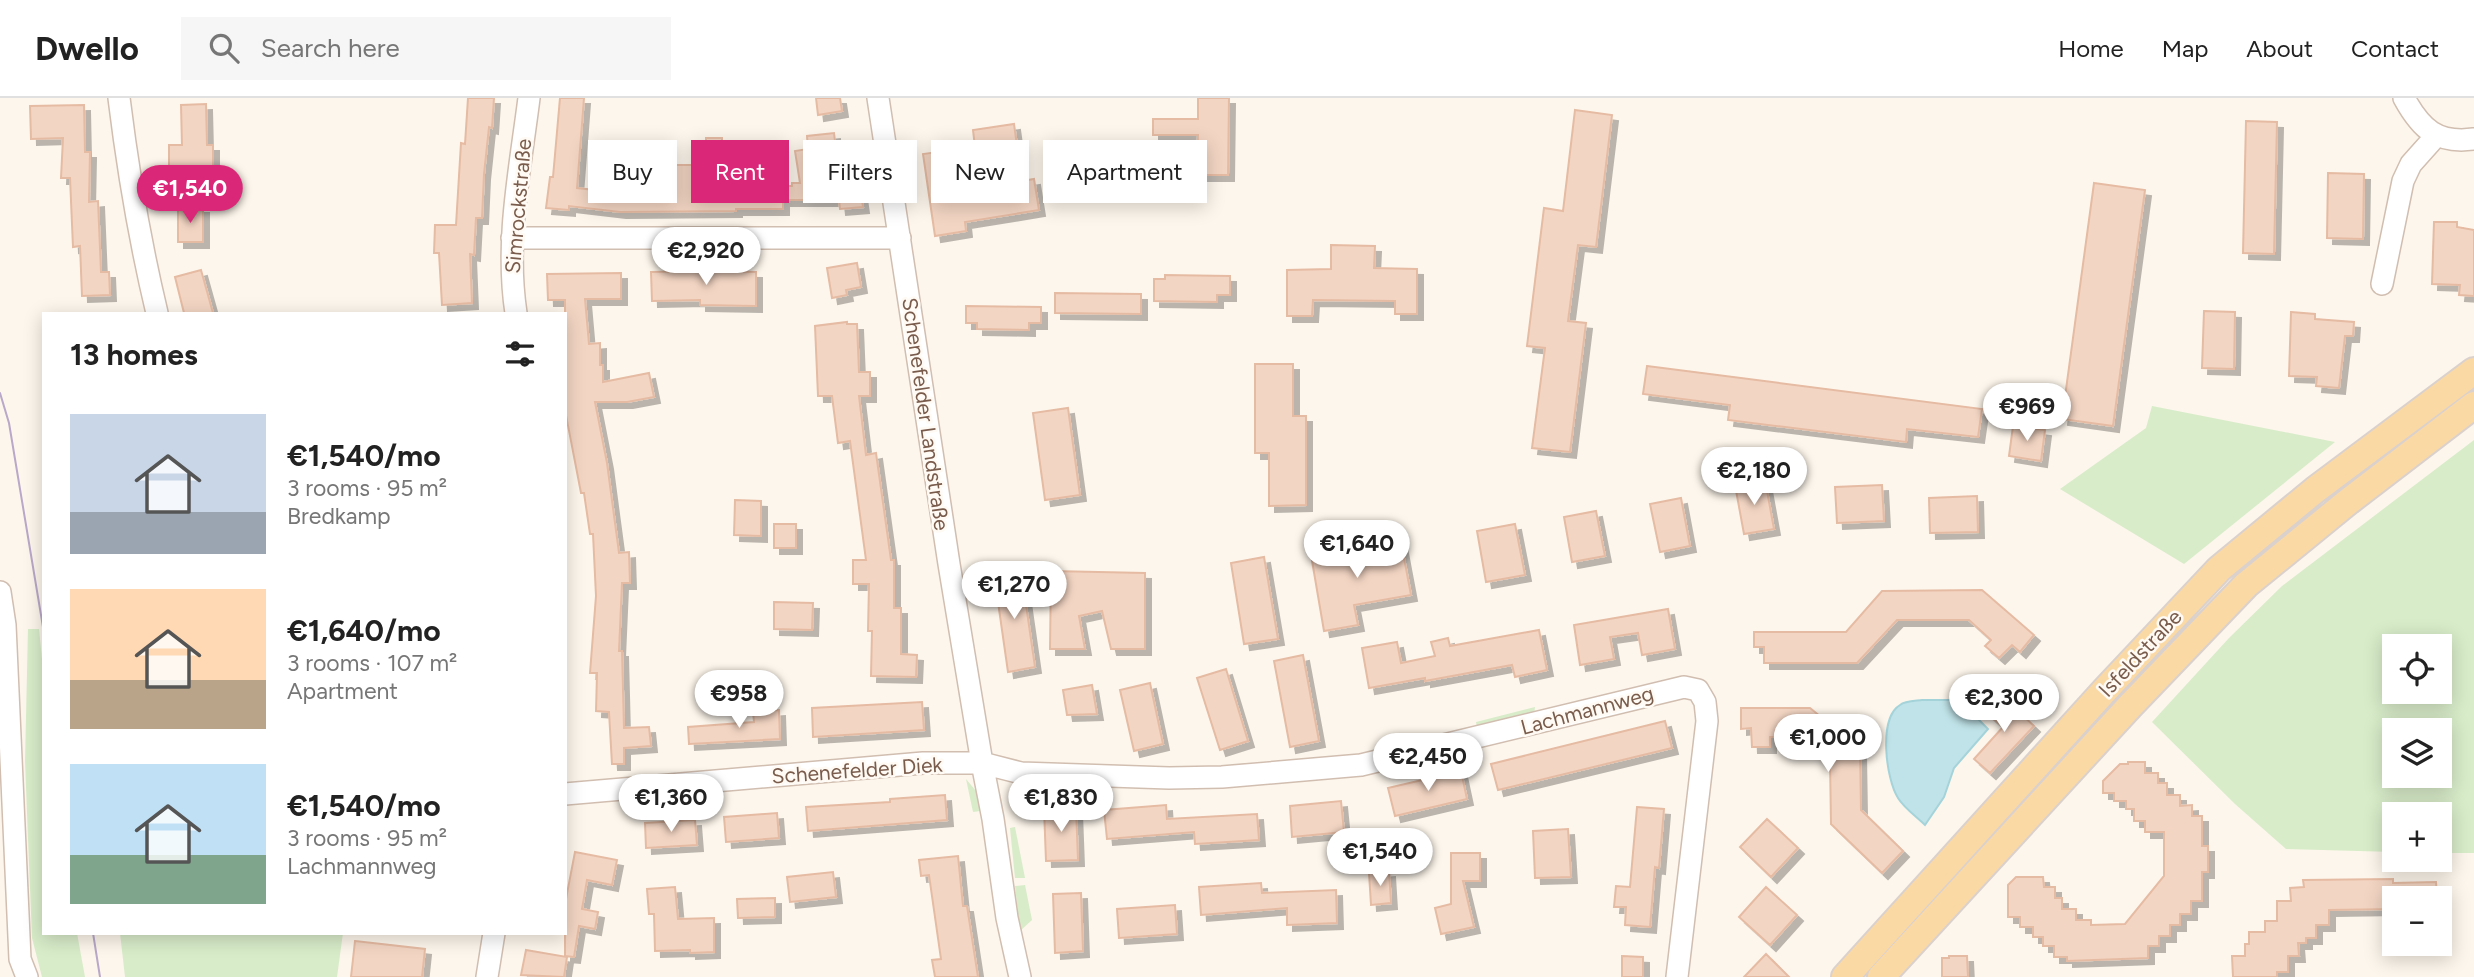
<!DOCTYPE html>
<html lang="en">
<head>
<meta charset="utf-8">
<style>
	body { margin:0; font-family:Figtree,sans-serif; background:#f6f6f6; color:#222; height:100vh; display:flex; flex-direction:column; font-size:26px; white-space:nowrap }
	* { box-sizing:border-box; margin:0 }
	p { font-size:23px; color:#767676 }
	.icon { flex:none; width:38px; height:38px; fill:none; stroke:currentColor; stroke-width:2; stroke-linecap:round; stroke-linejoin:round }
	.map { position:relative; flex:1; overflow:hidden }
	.details { position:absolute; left:42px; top:214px; width:525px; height:623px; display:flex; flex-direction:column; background:#fff; border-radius:0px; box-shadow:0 4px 18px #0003 }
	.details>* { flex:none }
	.hud { position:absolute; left:588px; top:42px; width:665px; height:63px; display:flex; gap:14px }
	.controls { position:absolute; left:2382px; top:536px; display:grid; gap:14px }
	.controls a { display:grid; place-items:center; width:70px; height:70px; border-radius:0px; background:#fff; box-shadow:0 4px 18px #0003; font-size:35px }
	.price { position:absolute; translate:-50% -60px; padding:0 16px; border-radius:24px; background:#fff; color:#222; font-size:23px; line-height:46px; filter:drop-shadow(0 2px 4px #0008) }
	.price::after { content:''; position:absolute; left:50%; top:42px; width:21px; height:16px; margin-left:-10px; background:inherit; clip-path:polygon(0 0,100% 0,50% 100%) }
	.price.current { background:#db2777; color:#fff }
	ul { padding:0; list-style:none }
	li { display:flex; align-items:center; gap:21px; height:175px; padding:0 28px }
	li span { display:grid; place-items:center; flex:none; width:196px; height:140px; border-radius:0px; color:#555 }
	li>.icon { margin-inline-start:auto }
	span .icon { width:84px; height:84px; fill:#fffc; stroke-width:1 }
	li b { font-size:30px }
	h2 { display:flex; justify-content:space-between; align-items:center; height:84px; padding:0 28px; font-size:30px }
	.tag { padding:0 24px; border-radius:0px; background:#fff; box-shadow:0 4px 18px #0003; font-size:24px; line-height:63px }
	.tag.current { background:#db2777; color:#fff }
	header { display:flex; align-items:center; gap:42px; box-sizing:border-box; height:98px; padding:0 35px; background:#fff; border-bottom:2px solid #e0e0e0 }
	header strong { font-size:33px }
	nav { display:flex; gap:38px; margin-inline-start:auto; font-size:24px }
	.search { width:490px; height:63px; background:#f6f6f6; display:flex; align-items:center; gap:18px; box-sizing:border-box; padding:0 24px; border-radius:0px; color:#767676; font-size:26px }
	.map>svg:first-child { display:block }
	.green { fill:#d8ecc9; fill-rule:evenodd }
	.water { fill:#bfe3e8; stroke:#a5d3da; stroke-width:2 }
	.building { fill:#f3d5c3; stroke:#e6bba3; stroke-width:2; filter:url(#shadow) }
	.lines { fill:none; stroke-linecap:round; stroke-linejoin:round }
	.minor-casing { stroke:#d1beb0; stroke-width:24 }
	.major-casing { stroke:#dad1cd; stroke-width:30 }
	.minor { stroke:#fff; stroke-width:21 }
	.major { stroke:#fbd9a5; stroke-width:26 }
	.tram { stroke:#b9a8c9; stroke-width:2 }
	.labels { text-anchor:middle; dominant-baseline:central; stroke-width:5; stroke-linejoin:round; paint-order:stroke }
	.street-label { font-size:21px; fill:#7a5c4d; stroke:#fffaf3 }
</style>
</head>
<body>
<header>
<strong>Dwello</strong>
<div class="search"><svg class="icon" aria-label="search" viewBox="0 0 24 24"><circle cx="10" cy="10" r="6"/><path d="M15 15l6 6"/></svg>Search here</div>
<nav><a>Home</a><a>Map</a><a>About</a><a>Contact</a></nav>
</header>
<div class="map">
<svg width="2474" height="879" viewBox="0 0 2474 879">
	<defs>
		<filter id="shadow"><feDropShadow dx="6" dy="6" stdDeviation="0" flood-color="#0004"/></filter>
	</defs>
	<rect width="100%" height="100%" fill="#fdf6ec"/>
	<path class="green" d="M 2152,308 L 2335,344 L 2184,466 L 2060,391 L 2146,330 Z
		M 2474,342 L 2474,755 L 2440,755 L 2440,716 L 2394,716 L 2394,754 L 2286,751 L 2235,706 L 2152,624 L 2229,540 L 2282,488 ZM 2394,548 L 2440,548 L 2440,593 L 2394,593 ZM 2394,632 L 2440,632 L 2440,677 L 2394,677 Z
		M 28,531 L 39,531 L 44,581 L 44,835 L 77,835 L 85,879 L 42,879 L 32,840 L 28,740 L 25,663 Z
		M 1535,609 L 1534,617 L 1477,629 L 1476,624 Z
		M 966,681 L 976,693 L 980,713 L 973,714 Z
		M 1015,729 L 1025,780 L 1015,780 L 1010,730 Z
		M 1025,787 L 1032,822 L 1020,833 L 1015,788 Z
		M 120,835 L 343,835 L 337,879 L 125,879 Z"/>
	<path class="water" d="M 1922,602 L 1988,602 L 1975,618 L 1988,631 L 1954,670 L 1944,699 L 1925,727 C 1917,719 1904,710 1898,700 C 1886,681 1878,620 1900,607 C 1905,603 1915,603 1922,602 Z"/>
	<path class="building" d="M 468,0 L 494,0 L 492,30 L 489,29 L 484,76 L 482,120 L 476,120 L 474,157 L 470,156 L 472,205 L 442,207 L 439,155 L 434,155 L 435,127 L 456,127 L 461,45 L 465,46 Z
		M 560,0 L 584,0 L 577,90 L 623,95 L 623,67 L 706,67 L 706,40 L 722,40 L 722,85 L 738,85 L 738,88 L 792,88 L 792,85 L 800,85 L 795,53 L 808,51 L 807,38 L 834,35 L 840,85 L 859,82 L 863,109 L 840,111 L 839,102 L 783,102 L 783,111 L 736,111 L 736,113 L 620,114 L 569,108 L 569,112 L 546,110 L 550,79 L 553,79 Z
		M 816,0 L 840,0 L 842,13 L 818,17 Z
		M 1198,0 L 1229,0 L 1228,77 L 1197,77 L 1198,37 L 1153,37 L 1153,21 L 1198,21 Z
		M 206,6 L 207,47 L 213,47 L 213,77 L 169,77 L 169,47 L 182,47 L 181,7 Z
		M 84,7 L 85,54 L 90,54 L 89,104 L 98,103 L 101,174 L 109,174 L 110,197 L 82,198 L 80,148 L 73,149 L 70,80 L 61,80 L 63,40 L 31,41 L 30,8 Z
		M 1575,12 L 1612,17 L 1596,149 L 1578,147 L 1568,223 L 1586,225 L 1570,354 L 1532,350 L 1545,250 L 1527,248 L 1544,110 L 1563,113 Z
		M 2246,23 L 2277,24 L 2274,156 L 2243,155 Z
		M 1014,26 L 1022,83 L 1034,81 L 1039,112 L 965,124 L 966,133 L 935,138 L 923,56 L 975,49 L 973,32 Z
		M 1073,72 L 1157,72 L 1157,93 L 1073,92 Z
		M 2328,75 L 2364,76 L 2363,141 L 2327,140 Z
		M 2094,85 L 2145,92 L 2113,328 L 2062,321 Z
		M 178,109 L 203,109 L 203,144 L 178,144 Z
		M 2434,124 L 2457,124 L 2457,129 L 2474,132 L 2474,198 L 2459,197 L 2460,187 L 2432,186 Z
		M 1331,147 L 1375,148 L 1374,170 L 1417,171 L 1417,216 L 1395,216 L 1395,203 L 1313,202 L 1312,218 L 1287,218 L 1287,172 L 1331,171 Z
		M 857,165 L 861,189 L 846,192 L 847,197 L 832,200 L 827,170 Z
		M 201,172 L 213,215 L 184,215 L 175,179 Z
		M 701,173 L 756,174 L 756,208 L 700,207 L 700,202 L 652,203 L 651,174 Z
		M 621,175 L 621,201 L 585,201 L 589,246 L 600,245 L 600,267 L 603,267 L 603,284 L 649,275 L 654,299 L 627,304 L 595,304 L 607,365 L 619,455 L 629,454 L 630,485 L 622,485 L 619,553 L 622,553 L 624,630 L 649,629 L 651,648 L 624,650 L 624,666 L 612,666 L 609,614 L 596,613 L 597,575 L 590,575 L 596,498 L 593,436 L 590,436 L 584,395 L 581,395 L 565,312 L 565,202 L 548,202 L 547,176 Z
		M 1165,177 L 1230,178 L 1230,197 L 1217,197 L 1217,204 L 1154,203 L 1154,181 L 1165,181 Z
		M 1055,195 L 1141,196 L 1141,216 L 1055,215 Z
		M 966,208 L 1041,209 L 1041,225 L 1029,225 L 1029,232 L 977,231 L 977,225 L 966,225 Z
		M 2204,213 L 2235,214 L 2234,271 L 2202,270 Z
		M 2291,214 L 2315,216 L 2315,221 L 2354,224 L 2353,238 L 2345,238 L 2339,290 L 2316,288 L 2317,279 L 2289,278 Z
		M 847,224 L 847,226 L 857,226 L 859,274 L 870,274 L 870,298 L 859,298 L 866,357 L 876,355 L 891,462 L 894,462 L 894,510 L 901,510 L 901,556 L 917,557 L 916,579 L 871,578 L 872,533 L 868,533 L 869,486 L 853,486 L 853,462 L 866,462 L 850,343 L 838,345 L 832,298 L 818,298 L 815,228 Z
		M 1255,266 L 1293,266 L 1293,318 L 1306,318 L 1306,407 L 1269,408 L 1269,355 L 1255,355 Z
		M 1647,268 L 1982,311 L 1978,339 L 1907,331 L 1906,344 L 1728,322 L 1730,307 L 1643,296 Z
		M 1068,310 L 1080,397 L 1045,402 L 1033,315 Z
		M 2013,328 L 2045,332 L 2041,363 L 2009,358 Z
		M 1765,382 L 1774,431 L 1744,436 L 1735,387 Z
		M 1882,387 L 1884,423 L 1837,425 L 1835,389 Z
		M 1977,398 L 1978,434 L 1930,435 L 1929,400 Z
		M 1681,400 L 1690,448 L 1660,454 L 1650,406 Z
		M 735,402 L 761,403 L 761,438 L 734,437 Z
		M 1596,413 L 1605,458 L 1572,464 L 1564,419 Z
		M 774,426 L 796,426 L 796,450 L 774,450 Z
		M 1515,426 L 1525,477 L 1486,484 L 1477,433 Z
		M 1401,444 L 1411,497 L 1354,507 L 1358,527 L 1324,533 L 1310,451 L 1343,446 L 1345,454 Z
		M 1264,459 L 1278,541 L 1244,546 L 1231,465 Z
		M 1021,472 L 1035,569 L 1008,574 L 994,476 Z
		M 1051,473 L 1145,475 L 1145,551 L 1111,551 L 1102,513 L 1079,518 L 1085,551 L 1050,551 Z
		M 1982,492 L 2034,537 L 2020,554 L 2012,547 L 1999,560 L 1985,548 L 1991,542 L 1969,522 L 1897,522 L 1857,565 L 1764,565 L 1764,549 L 1754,549 L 1754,534 L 1846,534 L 1882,493 Z
		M 774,504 L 813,505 L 812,532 L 774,531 Z
		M 1668,511 L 1675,551 L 1642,557 L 1638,535 L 1610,539 L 1614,561 L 1580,567 L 1574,527 Z
		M 1539,532 L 1547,572 L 1515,579 L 1512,567 L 1425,583 L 1425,580 L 1369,590 L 1362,550 L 1397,544 L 1401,565 L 1435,558 L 1431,544 L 1448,540 L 1450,548 Z
		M 1303,557 L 1319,643 L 1290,649 L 1274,563 Z
		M 1226,571 L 1248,643 L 1220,652 L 1197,580 Z
		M 1150,585 L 1163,646 L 1134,653 L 1120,592 Z
		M 1092,587 L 1097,616 L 1067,617 L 1063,592 Z
		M 2002,598 L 2034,628 L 1990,675 L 1974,661 L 2003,629 L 1987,615 Z
		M 922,604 L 924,632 L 813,639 L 812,610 Z
		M 1741,610 L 1810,610 L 1860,651 L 1861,712 L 1903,753 L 1882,775 L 1831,726 L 1830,664 L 1800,639 L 1770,639 L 1770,649 L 1752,649 L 1751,630 L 1741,631 Z
		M 779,612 L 780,641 L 689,646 L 688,629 L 754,624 L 753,614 Z
		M 1665,623 L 1672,650 L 1498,692 L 1491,666 Z
		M 2128,664 L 2145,664 L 2145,675 L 2158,675 L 2158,685 L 2167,685 L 2167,697 L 2180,697 L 2180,708 L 2192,707 L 2192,718 L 2202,718 L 2202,748 L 2208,748 L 2208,774 L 2202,774 L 2202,803 L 2191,803 L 2191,816 L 2180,816 L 2180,827 L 2170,827 L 2170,838 L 2159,838 L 2159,848 L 2148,848 L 2148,860 L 2067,863 L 2067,859 L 2054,859 L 2054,848 L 2043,848 L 2043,839 L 2033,839 L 2033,829 L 2020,829 L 2020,819 L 2008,819 L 2008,787 L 2016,779 L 2043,779 L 2044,789 L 2055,789 L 2055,800 L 2062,800 L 2062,811 L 2076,811 L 2076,822 L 2091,822 L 2091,827 L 2125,826 L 2164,778 L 2164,734 L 2145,734 L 2145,723 L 2134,723 L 2134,711 L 2126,711 L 2126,703 L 2114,703 L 2114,695 L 2103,695 L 2103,683 L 2120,666 L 2128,666 Z
		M 1461,673 L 1467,701 L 1395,718 L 1388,690 Z
		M 945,697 L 947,722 L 808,733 L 806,709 L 890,704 L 890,701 Z
		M 1341,703 L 1344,734 L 1292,739 L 1290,708 Z
		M 1166,707 L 1167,721 L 1257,716 L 1259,742 L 1195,746 L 1194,734 L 1107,741 L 1104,712 Z
		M 1637,709 L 1664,711 L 1659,770 L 1655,769 L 1650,829 L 1625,827 L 1626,809 L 1614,809 L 1616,788 L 1630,789 Z
		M 1044,710 L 1076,710 L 1078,762 L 1046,763 Z
		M 777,715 L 779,740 L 726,744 L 724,719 Z
		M 1767,721 L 1798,750 L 1771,779 L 1740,749 Z
		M 695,722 L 697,747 L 646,750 L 645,725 Z
		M 1568,731 L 1571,779 L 1535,780 L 1533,733 Z
		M 575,754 L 617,762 L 612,787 L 587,782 L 582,811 L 598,814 L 595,831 L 579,828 L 574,859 L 565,858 L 565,806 Z
		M 1480,755 L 1480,783 L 1463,783 L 1474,829 L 1441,836 L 1435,810 L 1451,806 L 1451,755 Z
		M 958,758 L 963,808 L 967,808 L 978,879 L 935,879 L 932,862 L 941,861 L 929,777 L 921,778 L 919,762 Z
		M 1389,773 L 1391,805 L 1371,807 L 1369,775 Z
		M 833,774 L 836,799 L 790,804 L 787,779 Z
		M 2393,781 L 2393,785 L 2436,784 L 2437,800 L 2394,800 L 2394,811 L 2329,812 L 2329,827 L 2316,827 L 2316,840 L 2306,840 L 2306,845 L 2298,845 L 2299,858 L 2288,858 L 2288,874 L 2277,874 L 2277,879 L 2233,879 L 2232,858 L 2245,858 L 2245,846 L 2249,846 L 2249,834 L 2265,834 L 2265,823 L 2277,823 L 2277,803 L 2291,803 L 2290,790 L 2304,789 L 2303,782 Z
		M 1261,785 L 1262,795 L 1336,792 L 1337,825 L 1287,827 L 1287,810 L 1201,817 L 1199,789 Z
		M 675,789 L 678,821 L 714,820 L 714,854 L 690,855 L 690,852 L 655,853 L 654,816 L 649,816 L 647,791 Z
		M 1766,789 L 1797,817 L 1770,847 L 1739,819 Z
		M 1081,795 L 1083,853 L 1055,855 L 1053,796 Z
		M 775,800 L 775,819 L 738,820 L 737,801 Z
		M 1175,807 L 1177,836 L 1119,840 L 1117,811 Z
		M 355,843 L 425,851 L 422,879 L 351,879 Z
		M 526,852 L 567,859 L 564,879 L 521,877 Z
		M 1766,856 L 1789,879 L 1744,879 Z
		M 1622,858 L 1643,859 L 1643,879 L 1622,879 Z
		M 1949,858 L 1967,858 L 1968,879 L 1942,879 L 1942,860 L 1949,860 Z"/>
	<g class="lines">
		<g class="minor-casing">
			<path id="minor" d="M 119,0 C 128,73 140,144 157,215
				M 878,0 L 949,466 L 982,665 L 993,721 L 1007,820 L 1020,879
				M 2404,0 C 2421,31 2437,46 2474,41
				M 512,140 L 900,140
				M 2382,186 L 2403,83 L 2411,66 L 2436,38
				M 516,215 C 505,143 520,72 529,0
				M 0,494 L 5,527 L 20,861 L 27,879
				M 565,696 L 923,665 L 982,665 L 1021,675 L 1169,680 L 1222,679 L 1361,667 L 1684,589 L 1698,592 L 1705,604 L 1707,623 L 1677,879
				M 487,879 L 494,835"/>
		</g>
		<g class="major-casing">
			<path id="major" d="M 1845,879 L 2106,591 L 2219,471 L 2315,392 L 2474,273
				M 1881,879 L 2130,608 L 2246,487 L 2349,403 L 2474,307"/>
		</g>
		<use href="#minor" class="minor"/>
		<use href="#major" class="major"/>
		<path class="tram" d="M 0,295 L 9,325 L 44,535
			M 93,835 L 100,879"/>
	</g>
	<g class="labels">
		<g class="street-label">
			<text transform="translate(518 108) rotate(-85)">Simrockstraße</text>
			<text transform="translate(926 316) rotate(82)">Schenefelder Landstraße</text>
			<text transform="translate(2140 555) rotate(-47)">Isfeldstraße</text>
			<text transform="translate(1587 612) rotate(-15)">Lachmannweg</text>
			<text transform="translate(857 672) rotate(-4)">Schenefelder Diek</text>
		</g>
	</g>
</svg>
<div class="controls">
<a><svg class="icon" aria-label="locate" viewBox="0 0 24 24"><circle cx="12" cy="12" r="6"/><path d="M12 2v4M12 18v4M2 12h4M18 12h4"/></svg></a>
<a><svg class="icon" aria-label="layers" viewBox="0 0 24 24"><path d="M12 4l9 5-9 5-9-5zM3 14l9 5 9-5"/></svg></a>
<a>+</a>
<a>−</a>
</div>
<b class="price current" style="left:190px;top:127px">€1,540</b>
<b class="price" style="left:706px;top:189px">€2,920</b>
<b class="price" style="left:2027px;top:345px">€969</b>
<b class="price" style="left:1754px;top:409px">€2,180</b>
<b class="price" style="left:1357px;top:482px">€1,640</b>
<b class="price" style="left:1014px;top:523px">€1,270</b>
<b class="price" style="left:739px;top:632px">€958</b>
<b class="price" style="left:2004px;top:636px">€2,300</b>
<b class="price" style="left:1828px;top:676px">€1,000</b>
<b class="price" style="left:1428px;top:695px">€2,450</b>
<b class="price" style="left:671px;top:736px">€1,360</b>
<b class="price" style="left:1061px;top:736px">€1,830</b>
<b class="price" style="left:1380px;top:790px">€1,540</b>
<div class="hud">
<a class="tag">Buy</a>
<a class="tag current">Rent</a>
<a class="tag">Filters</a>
<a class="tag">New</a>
<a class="tag">Apartment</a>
</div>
<section class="details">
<h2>13 homes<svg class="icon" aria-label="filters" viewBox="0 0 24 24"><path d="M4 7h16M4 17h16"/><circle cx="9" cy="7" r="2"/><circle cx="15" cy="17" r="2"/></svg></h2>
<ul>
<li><span style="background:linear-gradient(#c9d6e8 70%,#9aa5b1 0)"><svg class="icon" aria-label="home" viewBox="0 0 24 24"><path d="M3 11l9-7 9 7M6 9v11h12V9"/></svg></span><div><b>€1,540/mo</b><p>3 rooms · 95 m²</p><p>Bredkamp</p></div></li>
<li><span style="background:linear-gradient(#ffd9b3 65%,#b9a48a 0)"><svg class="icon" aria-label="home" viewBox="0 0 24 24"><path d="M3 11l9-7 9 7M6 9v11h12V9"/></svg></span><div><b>€1,640/mo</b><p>3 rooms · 107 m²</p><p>Apartment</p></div></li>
<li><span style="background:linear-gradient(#bfe0f5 65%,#7fa58c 0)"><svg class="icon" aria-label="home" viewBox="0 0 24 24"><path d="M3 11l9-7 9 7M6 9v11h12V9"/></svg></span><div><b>€1,540/mo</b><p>3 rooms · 95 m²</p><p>Lachmannweg</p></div></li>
</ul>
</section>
</div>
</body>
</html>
